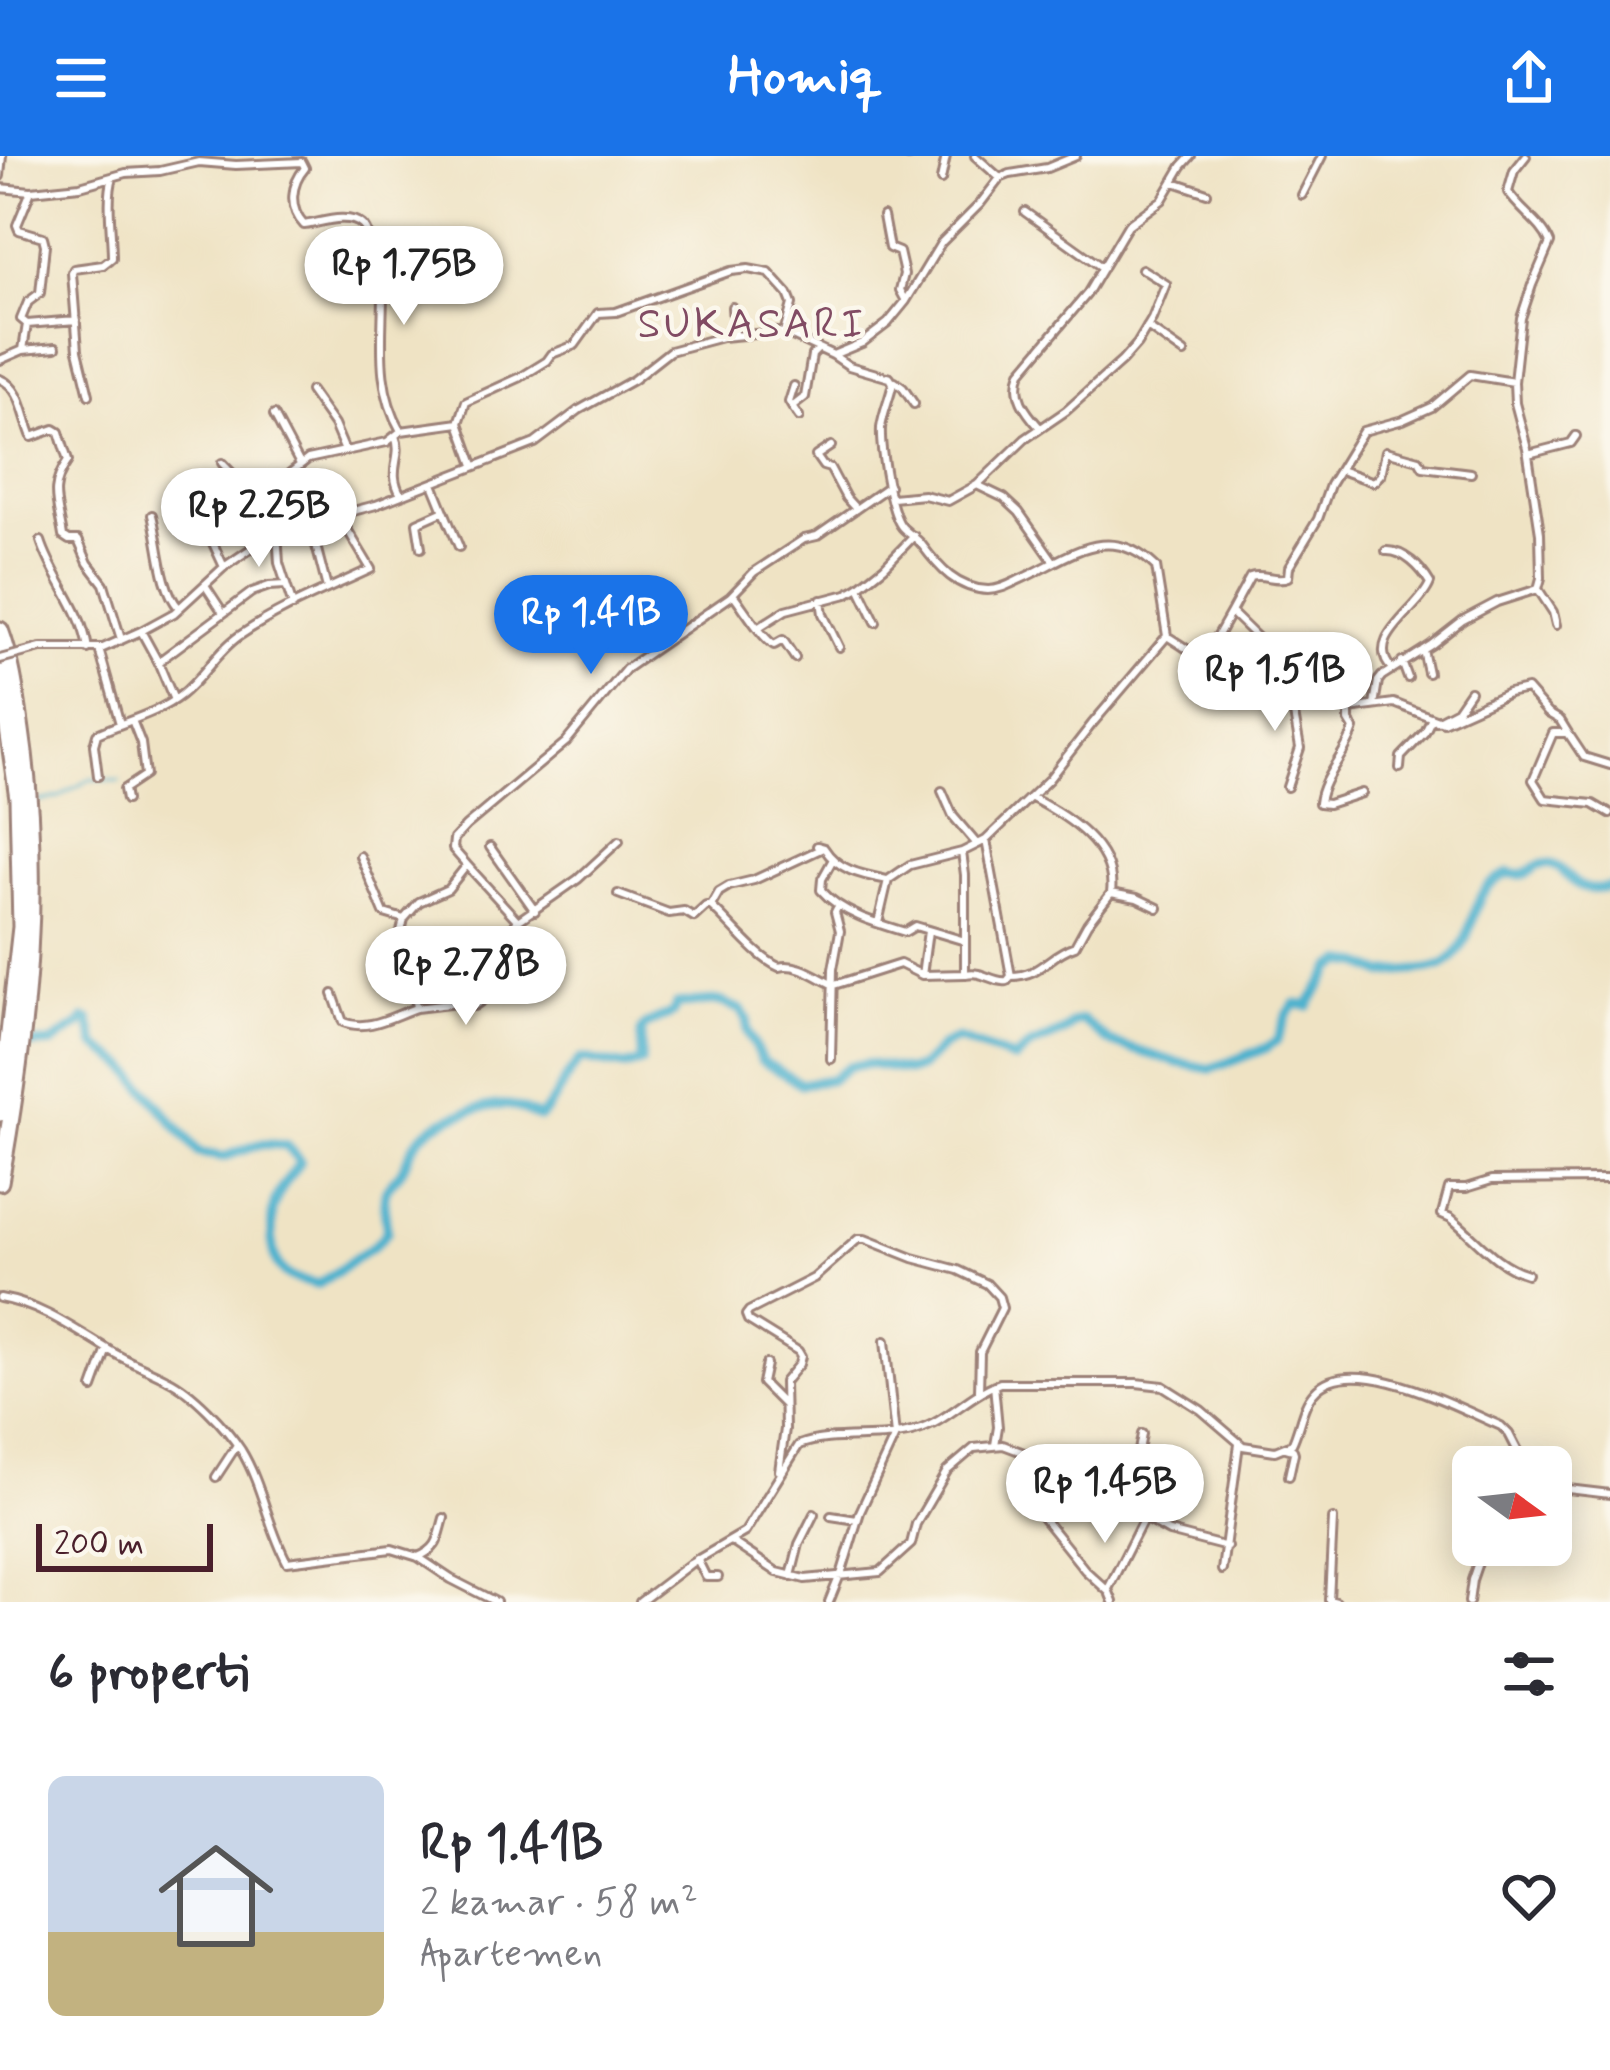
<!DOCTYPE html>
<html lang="id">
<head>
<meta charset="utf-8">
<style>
	body { margin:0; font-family:Mynerve,sans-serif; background:#f2f2f3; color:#2b2b33; height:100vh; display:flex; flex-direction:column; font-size:45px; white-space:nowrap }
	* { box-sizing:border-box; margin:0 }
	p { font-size:39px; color:#7c7c81 }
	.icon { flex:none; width:66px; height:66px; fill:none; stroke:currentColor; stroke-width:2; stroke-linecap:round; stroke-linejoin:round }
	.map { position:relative; height:1446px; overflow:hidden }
	.details { display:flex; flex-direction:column; background:#fff; flex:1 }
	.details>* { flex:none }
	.needle { width:78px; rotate:105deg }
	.tools { position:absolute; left:1452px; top:1290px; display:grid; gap:24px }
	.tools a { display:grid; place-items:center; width:120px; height:120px; border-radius:18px; background:#fff; box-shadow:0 6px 30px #0003; font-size:60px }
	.scale { position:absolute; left:36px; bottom:30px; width:177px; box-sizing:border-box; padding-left:12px; border:6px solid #4a1f2b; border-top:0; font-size:33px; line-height:42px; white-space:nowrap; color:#4a1f2b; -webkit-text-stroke:9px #fbf7ec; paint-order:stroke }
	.price { position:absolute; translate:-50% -102px; padding:0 27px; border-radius:42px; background:#fff; color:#222; font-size:39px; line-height:78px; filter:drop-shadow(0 3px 6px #0008) }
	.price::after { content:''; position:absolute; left:50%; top:72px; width:36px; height:27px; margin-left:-18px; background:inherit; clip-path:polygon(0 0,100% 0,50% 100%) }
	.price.selected { background:#1a73e8; color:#fff }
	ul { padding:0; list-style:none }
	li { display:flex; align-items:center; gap:36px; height:300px; padding:0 48px }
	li+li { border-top:3px solid #e1e1e2 }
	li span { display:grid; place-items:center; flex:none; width:336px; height:240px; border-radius:18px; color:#555 }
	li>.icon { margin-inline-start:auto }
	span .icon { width:144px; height:144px; fill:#fffc; stroke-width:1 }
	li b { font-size:51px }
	h2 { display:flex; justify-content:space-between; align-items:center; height:144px; padding:0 48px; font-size:51px }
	header { display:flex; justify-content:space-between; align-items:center; height:156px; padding:0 48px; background:#1a73e8; color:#fff; font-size:54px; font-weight:700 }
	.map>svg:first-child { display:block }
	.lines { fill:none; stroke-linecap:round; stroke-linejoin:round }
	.stream { stroke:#4fb2ce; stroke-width:3 }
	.river { stroke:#4fb2ce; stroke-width:10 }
	.minor-casing { stroke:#9c8178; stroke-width:12 }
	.motorway-casing { stroke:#9c8178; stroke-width:21 }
	.minor { stroke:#fff; stroke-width:6 }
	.motorway { stroke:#fff; stroke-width:15 }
	.minor-bridge-casing { stroke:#9c8178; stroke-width:12; stroke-linecap:butt }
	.minor-bridge { stroke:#fff; stroke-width:6 }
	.labels { text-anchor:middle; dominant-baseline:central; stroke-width:9; stroke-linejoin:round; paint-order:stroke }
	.quarter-label { font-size:42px; letter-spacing:3px; fill:#814b63; stroke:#fbf7ec }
</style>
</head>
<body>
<header><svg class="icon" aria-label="menu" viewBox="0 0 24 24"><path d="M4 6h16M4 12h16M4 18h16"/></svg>Homiq<svg class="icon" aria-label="share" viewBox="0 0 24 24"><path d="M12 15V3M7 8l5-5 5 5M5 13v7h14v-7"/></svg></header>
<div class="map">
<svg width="1610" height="1446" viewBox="0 0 1610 1446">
	<rect width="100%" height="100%" fill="#fbf7ec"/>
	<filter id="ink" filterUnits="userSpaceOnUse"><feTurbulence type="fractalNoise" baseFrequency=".00833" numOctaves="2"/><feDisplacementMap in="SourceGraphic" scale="24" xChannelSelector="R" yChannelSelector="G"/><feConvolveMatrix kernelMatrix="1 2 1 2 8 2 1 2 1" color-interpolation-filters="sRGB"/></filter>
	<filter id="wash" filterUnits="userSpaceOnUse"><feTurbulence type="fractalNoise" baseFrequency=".004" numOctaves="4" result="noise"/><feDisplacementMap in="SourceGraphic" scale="48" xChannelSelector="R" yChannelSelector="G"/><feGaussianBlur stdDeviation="2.7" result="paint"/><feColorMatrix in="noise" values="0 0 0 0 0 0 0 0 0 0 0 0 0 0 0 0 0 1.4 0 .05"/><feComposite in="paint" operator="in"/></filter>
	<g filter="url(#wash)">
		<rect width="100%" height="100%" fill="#efe3c4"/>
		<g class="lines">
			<path class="stream" d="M 38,646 L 59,641 L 90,623 L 120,625"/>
			<path class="river" d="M 0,890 L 52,887 L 82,867 L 84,863 L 89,864 L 96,889 L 126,910 L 199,997 L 224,1001 L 260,988 L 286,989 L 300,1006 C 291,1019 279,1033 274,1049 C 271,1058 272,1068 272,1078 C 271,1112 284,1125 319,1128 L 375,1089 L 387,1076 C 386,1064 383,1049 385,1038 C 387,1028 396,1023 401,1015 C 407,1005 411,991 419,982 C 437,963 480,949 505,949 C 519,949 527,958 540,961 C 557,944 564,921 581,903 L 625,911 L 641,906 C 642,869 634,872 672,858 L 677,848 L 719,845 L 741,854 L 747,863 L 747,875 L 762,905 L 801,928 L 832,923 L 849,910 L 868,908 L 910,915 L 921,911 L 942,890 L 956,883 L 1014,903 L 1029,891 L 1065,875 L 1073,867 L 1082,864 L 1109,886 L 1175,906 L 1211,913 L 1266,892 L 1277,884 L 1287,859 L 1295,848 L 1308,850 L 1333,812 L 1344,806 L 1362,808 L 1384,818 C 1405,812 1432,819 1450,804 C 1481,778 1463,734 1509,717 C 1532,724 1529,708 1546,708 C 1571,708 1566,742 1610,731"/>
		</g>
	</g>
	<g filter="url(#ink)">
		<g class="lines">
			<g class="minor-casing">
				<path id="minor" d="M 908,0 L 909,0
					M 975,0 L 1000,22
					M 1526,0 L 1514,15 L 1508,36 C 1520,55 1542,67 1550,87 L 1532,129 L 1521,162 L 1514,226 L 1515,247 L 1527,292 L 1540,377 L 1541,422 L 1538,433 L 1553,456 L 1556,469
					M 0,20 L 2,0
					M 941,24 L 946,0
					M 1174,26 L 1207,37
					M 0,32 L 31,35
					M 1302,39 L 1322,0
					M 1025,56 L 1103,112
					M 883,60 L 889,92 L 899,96 L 904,118 L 900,134 L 906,145
					M 732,151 L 734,179
					M 27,168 L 76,164
					M 1147,171 L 1184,197
					M 23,194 L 56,191
					M 833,199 L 849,210 L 890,222 L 893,227 C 890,242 883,257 881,272 C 880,291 890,357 902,371 C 908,378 916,381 922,389 C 939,412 957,433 988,434 C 1001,434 1012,427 1023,422 C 1071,400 1109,365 1156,411 L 1167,480
					M 0,204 L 23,194 L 27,168 L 21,163 L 28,146 L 40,137 L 45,89 L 43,81 L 19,74 L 17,69 L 31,35 L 80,30 L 126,17 L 160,15 L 199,6 L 236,9 L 302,6 L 305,12 C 291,28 288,52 304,69 C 320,67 348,56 362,69 C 371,77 369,96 372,107 C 375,116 381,124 383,134 C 383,184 375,230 401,275
					M 0,223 C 22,232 23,260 32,281 L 54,273 L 59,276 L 68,305 C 48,333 58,348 63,380 L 69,384 L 78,384 L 88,407 L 104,428 L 121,483
					M 895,226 L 903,232 L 914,248
					M 794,230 L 789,246 L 792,251 L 805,241 L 812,199 L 818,193
					M 310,235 L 334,269 L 345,295
					M 89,239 L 78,194 L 72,117 L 74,113 L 103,109 L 112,102 C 112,76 106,44 113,21
					M 792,251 L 799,261
					M 274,259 L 300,308
					M 459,267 L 474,309
					M 1040,272 C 1025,255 1012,239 1021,216 L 1087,138 L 1128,69 L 1162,44 L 1182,10 L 1191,0
					M 395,280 C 404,301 386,313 401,339
					M 831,290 L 816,300 L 823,310 L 830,312 L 846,342 L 856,353
					M 1528,298 L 1571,287 L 1576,280
					M 222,307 L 269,355
					M 1343,315 L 1374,326 L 1381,319 L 1386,295 L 1419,304 L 1423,311 L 1471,317
					M 977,329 L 1004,342 L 1019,356 L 1054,406
					M 892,342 L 924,339 L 948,345 L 977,329 L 1025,283 L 1066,255 L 1122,205 L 1137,188 L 1152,163 L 1166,128 L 1142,113
					M 315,344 L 325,362
					M 199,349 L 205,370 L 224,411
					M 444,355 L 459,391
					M 152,359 C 160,389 160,431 179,452
					M 313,366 L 314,382 L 327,432
					M 41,385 C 53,423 82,452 88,493
					M 421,392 L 417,367 L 444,355 L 433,328
					M 1386,395 C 1404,394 1421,412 1430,427 C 1420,454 1363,483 1392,513
					M 205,429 L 222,455
					M 859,431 L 876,466
					M 733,438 C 744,452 761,481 774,489 L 783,484 L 795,502
					M 821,444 L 823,458 L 839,491
					M 293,450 L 279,407 L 277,375 L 269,355 L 290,317 L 308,303 L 387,286 L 401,275 L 459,267 L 466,246 L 521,221 L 547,205 L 552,198 L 575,189 L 598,157 L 616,156 L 731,115 L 748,113 L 769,117 L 788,138 L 792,148 L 784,177
					M 1231,456 L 1250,421 C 1263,417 1276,426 1288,421 L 1289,411 L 1318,363 L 1330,329 L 1363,275 L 1403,264 L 1432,251 L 1470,219 L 1514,226
					M 759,471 L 786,454 L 847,438 L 859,431 L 884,411 L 914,380
					M 141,475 L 158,506 L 174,544
					M 41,492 L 103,492 L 141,475 L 174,457 L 224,411 L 277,375 L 376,349 L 535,287 L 579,254 L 633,224 L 670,195 L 722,181 L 777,176 L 788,178 L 833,199 L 862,187 L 888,167 L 906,145 L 941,87 L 980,48 L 1000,22 L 1010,18 L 1047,12 L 1076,0
					M 99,493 L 120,568
					M 1423,494 L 1428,517
					M 1204,504 L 1200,513 L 1208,520 L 1214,520 C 1239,509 1266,488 1293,503 L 1294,534 L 1297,540 L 1307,545 L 1349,553 L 1394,547 L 1443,566 L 1508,537 L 1527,533 L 1548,557 L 1560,564 L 1568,577
					M 158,506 L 252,436 L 269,430 L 285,429
					M 1402,506 L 1408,522
					M 1374,549 L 1378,525 L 1382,520 L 1431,489 L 1463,464 L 1497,446 L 1538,433
					M 1349,553 L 1349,565 L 1354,573 C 1346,599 1322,620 1319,647 L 1328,648 L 1362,637
					M 1436,565 L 1457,554 L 1470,535
					M 1610,609 L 1584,601 L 1568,577 L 1553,577 L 1533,624 L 1545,643 L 1593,648 L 1610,658
					M 1400,612 L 1401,601 L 1425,576 L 1431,564
					M 98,620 L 94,589 L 97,578 C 125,565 157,558 181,539 C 203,522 215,497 239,480 C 280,452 326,434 371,413 L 338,358
					M 1287,631 L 1300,592 L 1294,558 L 1297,540
					M 942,635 L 953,660 L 976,687
					M 1032,642 C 1067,660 1117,691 1111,737 L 1137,742 L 1158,752
					M 126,644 L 124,633 L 145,619 L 141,587 L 132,564
					M 986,684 L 1011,820 C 1042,820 1047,799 1075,790 L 1087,768 L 1111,737
					M 817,690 L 824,692 C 838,715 863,719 888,724 L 910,709 L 962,696 L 986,684 L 1049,623 L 1092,568 L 1167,480 L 1204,504 L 1231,456 L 1273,497
					M 490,691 L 535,755
					M 823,692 L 754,724 L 729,730 L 719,736 L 711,750 C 731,768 756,801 779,811 C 798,806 818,822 834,829 L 900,808 L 922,819 L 965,818 L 965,719 L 962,696
					M 360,700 L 384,757 L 404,763 L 419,746 L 448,733 L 467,709 L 453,693 L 454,683 L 466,670 L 566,586 L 626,513 L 730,441 L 754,416 L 804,383 L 817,380 L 889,330
					M 832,705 L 822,723 L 821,734 C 841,757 875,767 905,776 L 915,770 L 965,785
					M 618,738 L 669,757 L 684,755 L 694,761 L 706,750 L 711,750
					M 518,765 L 578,723 L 619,685
					M 878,767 L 888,724
					M 966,818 C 983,814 992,827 1007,825 L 1011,820
					M 922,819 L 928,775
					M 333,838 L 343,866 C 368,876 392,860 416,852 L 411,818 L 397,819 L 394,817 L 395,810 L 393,809 L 404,763
					M 416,852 L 457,847 L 474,850 L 494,836 L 482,806 L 518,765 L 467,709
					M 831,903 L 833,813 L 840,775 L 835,756 L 838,750
					M 1527,1118 C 1495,1109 1476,1082 1451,1062 L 1442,1058 L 1449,1032 L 1466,1032 L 1492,1024 L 1606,1023
					M 0,1142 C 41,1149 74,1173 109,1194 C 128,1206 148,1213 167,1223 C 192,1235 226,1271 241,1294 C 262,1328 268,1371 287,1406 L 392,1393 L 418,1401 L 451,1423 L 496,1446
					M 766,1208 L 762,1227 L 784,1249
					M 994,1229 L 998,1271 L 995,1289
					M 93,1232 L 107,1193
					M 1286,1292 L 1293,1294 L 1294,1297 L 1289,1320
					M 779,1315 L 785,1273 L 784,1226 L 799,1208 L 801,1200 L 798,1195 L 748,1164 L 746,1159 L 749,1155 L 814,1122 L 858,1083 L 865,1083 L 913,1102 L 958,1114 L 987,1128 L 999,1141 L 1002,1152 L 980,1196 L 979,1235
					M 216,1321 L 237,1289
					M 1551,1331 L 1610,1338
					M 1091,1349 L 1123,1354 L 1144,1362 L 1169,1376 L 1227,1391
					M 1128,1356 L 1142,1278
					M 831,1360 L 857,1364
					M 1333,1363 L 1329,1444 L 1336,1446
					M 732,1386 L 777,1416 L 805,1423 L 880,1416 L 911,1388 L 916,1368 L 947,1315 L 974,1292 L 1003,1289 L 1027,1298 L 1023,1329 L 1028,1343 L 1085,1414 L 1109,1436 L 1113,1446
					M 418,1401 C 439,1392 438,1383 444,1362
					M 697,1403 L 706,1421 L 718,1421
					M 1222,1414 L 1239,1288
					M 841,1419 L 860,1356 L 895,1280 L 885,1185
					M 791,1420 L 799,1388 L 814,1358
					M 1108,1433 L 1144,1362
					M 640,1446 L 690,1408 L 745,1376 L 799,1289 C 833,1276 878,1286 915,1275 C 947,1266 969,1238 1000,1227 L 1136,1227 L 1163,1230 L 1201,1254 L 1243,1290 L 1275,1295 L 1292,1288 C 1300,1272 1302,1249 1314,1236 C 1351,1193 1460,1253 1501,1270 L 1509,1278 L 1526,1311
					M 829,1446 L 840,1419
					M 1469,1446 L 1472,1424 L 1484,1389"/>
			</g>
			<g class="motorway-casing">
				<path id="motorway" d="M 0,474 C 12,506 16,540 21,574 C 43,725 27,877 0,1026
					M 0,517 L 18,642 L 21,771 L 0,957"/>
			</g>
			<use href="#minor" class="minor"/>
			<use href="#motorway" class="motorway"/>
			<g class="minor-bridge-casing">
				<path id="minor-bridge" d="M 0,503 L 41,492"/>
			</g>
			<use href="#minor-bridge" class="minor-bridge"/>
		</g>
	</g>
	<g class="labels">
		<g class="quarter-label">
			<text x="752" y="169">SUKASARI</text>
		</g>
	</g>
</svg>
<div class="tools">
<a><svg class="needle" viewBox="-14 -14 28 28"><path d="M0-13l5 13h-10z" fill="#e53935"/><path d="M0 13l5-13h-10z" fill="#7c7c81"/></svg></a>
</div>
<div class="scale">200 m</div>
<b class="price" style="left:404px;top:172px">Rp 1.75B</b>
<b class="price" style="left:259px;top:414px">Rp 2.25B</b>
<b class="price selected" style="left:591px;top:521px">Rp 1.41B</b>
<b class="price" style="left:1275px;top:578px">Rp 1.51B</b>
<b class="price" style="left:466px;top:872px">Rp 2.78B</b>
<b class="price" style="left:1105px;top:1390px">Rp 1.45B</b>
</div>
<section class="details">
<h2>6 properti<svg class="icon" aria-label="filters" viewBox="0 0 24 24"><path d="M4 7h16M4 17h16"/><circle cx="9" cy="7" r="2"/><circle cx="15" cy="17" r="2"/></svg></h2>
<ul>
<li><span style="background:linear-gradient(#c9d6e8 65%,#c2b280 0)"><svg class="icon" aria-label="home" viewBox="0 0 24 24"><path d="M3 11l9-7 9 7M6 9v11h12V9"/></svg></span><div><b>Rp 1.41B</b><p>2 kamar · 58 m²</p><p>Apartemen</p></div><svg class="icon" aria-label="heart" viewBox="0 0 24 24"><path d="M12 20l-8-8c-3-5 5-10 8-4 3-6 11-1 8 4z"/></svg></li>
</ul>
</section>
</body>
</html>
